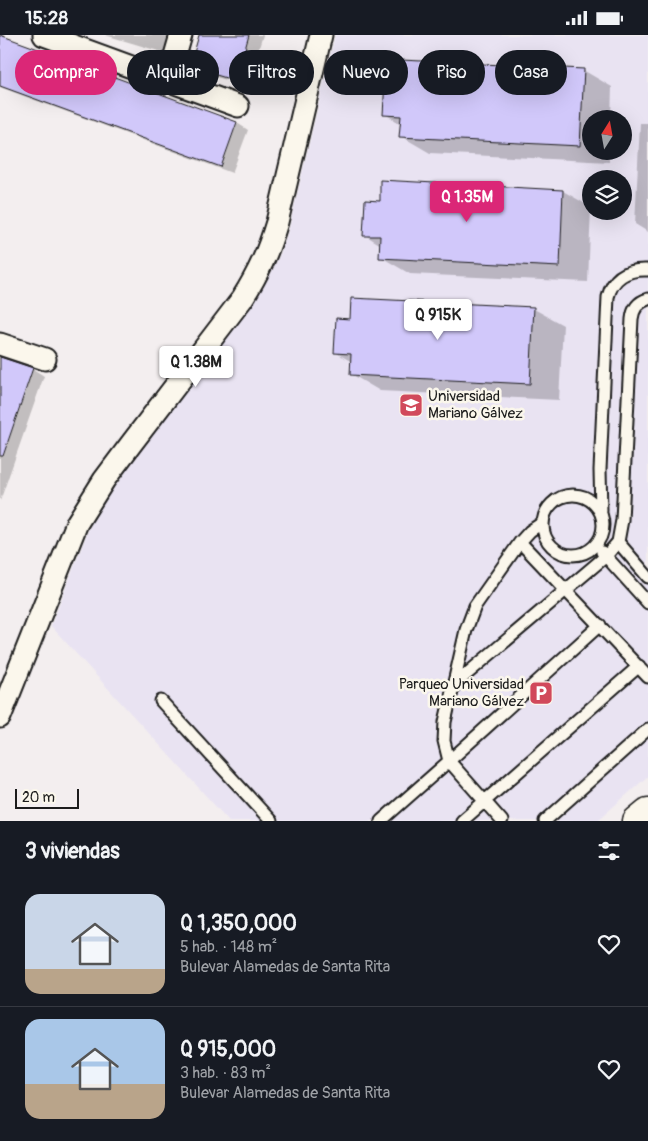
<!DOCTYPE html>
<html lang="es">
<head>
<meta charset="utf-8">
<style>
	body { margin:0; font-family:Pangolin,sans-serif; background:#242831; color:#f1f3f6; height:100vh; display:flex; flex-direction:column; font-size:19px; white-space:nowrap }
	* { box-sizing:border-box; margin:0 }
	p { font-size:16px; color:#9ea1a6 }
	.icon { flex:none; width:28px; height:28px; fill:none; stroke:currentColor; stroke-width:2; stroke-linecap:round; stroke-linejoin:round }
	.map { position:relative; height:786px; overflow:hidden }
	.side { display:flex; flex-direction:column; background:#171b24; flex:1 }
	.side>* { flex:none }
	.hud { position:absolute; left:15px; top:15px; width:619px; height:45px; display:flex; gap:10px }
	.needle { width:32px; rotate:11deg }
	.buttons { position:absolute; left:582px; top:75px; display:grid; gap:10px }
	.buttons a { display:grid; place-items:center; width:50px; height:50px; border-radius:50%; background:#171b24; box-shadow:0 5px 20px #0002; font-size:25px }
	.scale { position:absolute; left:15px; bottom:12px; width:64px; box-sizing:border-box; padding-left:5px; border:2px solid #1c1c1c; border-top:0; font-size:14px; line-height:18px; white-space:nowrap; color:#1c1c1c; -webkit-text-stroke:4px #fbf7ec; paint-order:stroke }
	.price { position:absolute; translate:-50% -42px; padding:0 11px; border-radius:5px; background:#fff; color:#222; font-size:16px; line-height:32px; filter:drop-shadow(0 1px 2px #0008) }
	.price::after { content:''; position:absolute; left:50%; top:30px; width:15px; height:11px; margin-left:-8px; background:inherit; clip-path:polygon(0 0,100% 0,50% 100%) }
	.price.selected { background:#db2777; color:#fff }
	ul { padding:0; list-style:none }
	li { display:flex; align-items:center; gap:15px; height:125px; padding:0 25px }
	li+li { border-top:1px solid #363941 }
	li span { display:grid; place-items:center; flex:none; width:140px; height:100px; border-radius:15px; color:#555 }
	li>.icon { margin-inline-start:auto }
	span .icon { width:60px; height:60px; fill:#fffc; stroke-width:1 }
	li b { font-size:21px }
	h2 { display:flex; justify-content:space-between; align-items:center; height:60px; padding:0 25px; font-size:21px }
	.tag { padding:0 18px; border-radius:22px; background:#171b24; box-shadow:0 5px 20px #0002; font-size:18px; line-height:45px }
	.tag.selected { background:#db2777; color:#fff }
	.status { display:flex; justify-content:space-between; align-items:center; height:35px; padding:0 25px; background:#171b24; direction:ltr }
	.status svg { height:14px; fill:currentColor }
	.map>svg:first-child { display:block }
	.built { fill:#e9e3f2; fill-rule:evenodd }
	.shadow { fill:#0003 }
	.building { fill:#d1c8fa; stroke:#1c1c1c }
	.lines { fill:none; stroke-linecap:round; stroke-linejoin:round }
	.lane-casing { stroke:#1c1c1c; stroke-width:15 }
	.street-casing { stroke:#1c1c1c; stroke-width:25 }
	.secondary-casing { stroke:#1c1c1c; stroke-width:31 }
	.lane { stroke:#fbf7ec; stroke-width:11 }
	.street { stroke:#fbf7ec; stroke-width:21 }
	.secondary { stroke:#fbf7ec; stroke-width:28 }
	.labels { text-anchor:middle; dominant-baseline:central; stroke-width:5; stroke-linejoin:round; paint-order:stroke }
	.poi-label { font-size:15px; fill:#1c1c1c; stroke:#fbf7ec; text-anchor:start }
</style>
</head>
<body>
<div class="status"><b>15:28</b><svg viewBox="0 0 49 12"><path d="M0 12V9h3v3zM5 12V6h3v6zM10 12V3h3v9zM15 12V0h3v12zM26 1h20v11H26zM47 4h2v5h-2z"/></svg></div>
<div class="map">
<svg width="648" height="786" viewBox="0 0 648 786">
	<rect width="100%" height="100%" fill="#f3eeef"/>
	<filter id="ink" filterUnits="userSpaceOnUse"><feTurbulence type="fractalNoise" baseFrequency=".02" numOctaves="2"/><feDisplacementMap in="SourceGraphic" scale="10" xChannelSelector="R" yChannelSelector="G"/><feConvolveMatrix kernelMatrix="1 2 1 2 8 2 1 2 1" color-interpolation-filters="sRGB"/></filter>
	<g filter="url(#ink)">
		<path class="built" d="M 335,0 L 648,0 L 648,741 L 597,786 L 229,786 L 51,591 L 95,478 L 255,263 L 271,238 L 281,217 L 289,193 ZM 591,84 L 624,84 L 624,116 L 591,116 ZM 591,144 L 624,144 L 624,176 L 591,176 Z"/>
		<path class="shadow" d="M 105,0 L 178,0 L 172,20 Z
			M 201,0 L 263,0 L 247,51 L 202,38 L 191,32 Z
			M 0,1 L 237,88 L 248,95 L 232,138 L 0,52 Z
			M 583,35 L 612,52 L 611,84 L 591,84 L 591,116 L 609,116 L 609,127 L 430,118 L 401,101 L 401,89 L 385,79 Z
			M 640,88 L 648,88 L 648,197 L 635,189 Z
			M 382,147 L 563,156 L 591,172 L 588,247 L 410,239 L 381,222 L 381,210 L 365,200 L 381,167 Z
			M 534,274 L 563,290 L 559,365 L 380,356 L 351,339 L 352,327 L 335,317 Z
			M 0,321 L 1,324 L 33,334 L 44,341 L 0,466 Z"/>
		<path class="building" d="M 0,0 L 237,87 L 221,132 L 0,51 Z
			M 199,0 L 249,0 L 236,46 L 190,32 Z
			M 401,25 L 584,34 L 580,111 L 399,102 L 401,81 L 383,80 L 385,45 L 399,45 Z
			M 380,145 L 563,155 L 560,232 L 379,223 L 380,201 L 363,201 L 365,165 L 380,166 Z
			M 351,263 L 534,272 L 530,349 L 350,340 L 351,319 L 334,318 L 336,283 L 350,284 Z
			M 0,322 L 33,333 L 3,421 L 0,421 Z"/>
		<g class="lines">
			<g class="lane-casing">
				<path id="lane" d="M543 490a30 30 0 1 1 60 0a30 30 0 1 1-60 0Z
					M 601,476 L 600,435 L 608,262 C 613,241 628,234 648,235
					M 520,507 L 648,642
					M 618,507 L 648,542
					M 602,517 L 648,568
					M 455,649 L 606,521 L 618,507 L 622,485 L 632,284 C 633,274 638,267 648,264
					M 161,666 L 271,786
					M 381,786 L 449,726 L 444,706 L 445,687 L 466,595 L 475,571 L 520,507 L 530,496 L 542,488
					M 462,786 L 639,631
					M 502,786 L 449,726 L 600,590
					M 545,786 L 648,694"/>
			</g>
			<g class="street-casing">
				<path id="street" d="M 44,0 L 238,71
					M 168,45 L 181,0
					M 0,309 L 45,324
					M 0,682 L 77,488 L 104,445 L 131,409 L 242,264 C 259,237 268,217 277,187 L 321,0"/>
			</g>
			<g class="secondary-casing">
				<path id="secondary" d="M 637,786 L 648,777"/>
			</g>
			<use href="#lane" class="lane"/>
			<use href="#street" class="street"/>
			<use href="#secondary" class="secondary"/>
		</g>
	</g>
	<defs>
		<g id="university-square" transform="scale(1.25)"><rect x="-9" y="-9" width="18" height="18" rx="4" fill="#d1495b" stroke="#fbf7ec"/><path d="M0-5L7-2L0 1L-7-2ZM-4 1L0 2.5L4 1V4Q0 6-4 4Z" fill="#fff"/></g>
		<g id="parking-square" transform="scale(1.25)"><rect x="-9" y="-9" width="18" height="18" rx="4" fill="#d1495b" stroke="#fbf7ec"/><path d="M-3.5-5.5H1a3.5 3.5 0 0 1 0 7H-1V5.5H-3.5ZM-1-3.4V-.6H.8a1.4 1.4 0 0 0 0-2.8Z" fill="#fff"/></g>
	</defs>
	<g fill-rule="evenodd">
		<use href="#university-square" x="411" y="370"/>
		<use href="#parking-square" x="541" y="658"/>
	</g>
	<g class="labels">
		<g class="poi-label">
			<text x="428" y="361">Universidad<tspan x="428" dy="17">Mariano Gálvez</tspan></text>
			<text x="524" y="649" text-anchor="end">Parqueo Universidad<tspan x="524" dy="17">Mariano Gálvez</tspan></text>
		</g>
	</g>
</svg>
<div class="buttons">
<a><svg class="needle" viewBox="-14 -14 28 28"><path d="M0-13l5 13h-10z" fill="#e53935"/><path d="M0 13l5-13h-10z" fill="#9ea1a6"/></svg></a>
<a><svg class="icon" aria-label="layers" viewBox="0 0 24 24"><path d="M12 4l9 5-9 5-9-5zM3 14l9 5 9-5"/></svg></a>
</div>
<div class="scale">20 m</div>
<b class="price selected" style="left:467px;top:188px">Q 1.35M</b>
<b class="price" style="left:438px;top:306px">Q 915K</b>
<b class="price" style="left:196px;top:353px">Q 1.38M</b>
<div class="hud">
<a class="tag selected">Comprar</a>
<a class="tag">Alquilar</a>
<a class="tag">Filtros</a>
<a class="tag">Nuevo</a>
<a class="tag">Piso</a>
<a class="tag">Casa</a>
</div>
</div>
<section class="side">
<h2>3 viviendas<svg class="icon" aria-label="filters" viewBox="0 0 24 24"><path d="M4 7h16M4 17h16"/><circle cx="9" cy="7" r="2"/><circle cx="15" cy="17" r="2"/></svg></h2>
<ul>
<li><span style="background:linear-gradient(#c9d6e8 75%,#b9a48a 0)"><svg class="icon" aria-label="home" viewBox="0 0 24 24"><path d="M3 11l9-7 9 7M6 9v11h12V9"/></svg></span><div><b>Q 1,350,000</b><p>5 hab. · 148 m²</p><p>Bulevar Alamedas de Santa Rita</p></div><svg class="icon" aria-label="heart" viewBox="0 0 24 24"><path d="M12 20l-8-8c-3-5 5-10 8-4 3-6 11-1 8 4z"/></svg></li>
<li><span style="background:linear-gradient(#a9c7e8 65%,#b9a48a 0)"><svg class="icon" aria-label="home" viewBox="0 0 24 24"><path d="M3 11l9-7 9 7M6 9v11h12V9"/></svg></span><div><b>Q 915,000</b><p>3 hab. · 83 m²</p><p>Bulevar Alamedas de Santa Rita</p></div><svg class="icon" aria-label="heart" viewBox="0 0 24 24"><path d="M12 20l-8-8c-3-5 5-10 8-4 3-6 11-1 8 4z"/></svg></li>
</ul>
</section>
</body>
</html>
